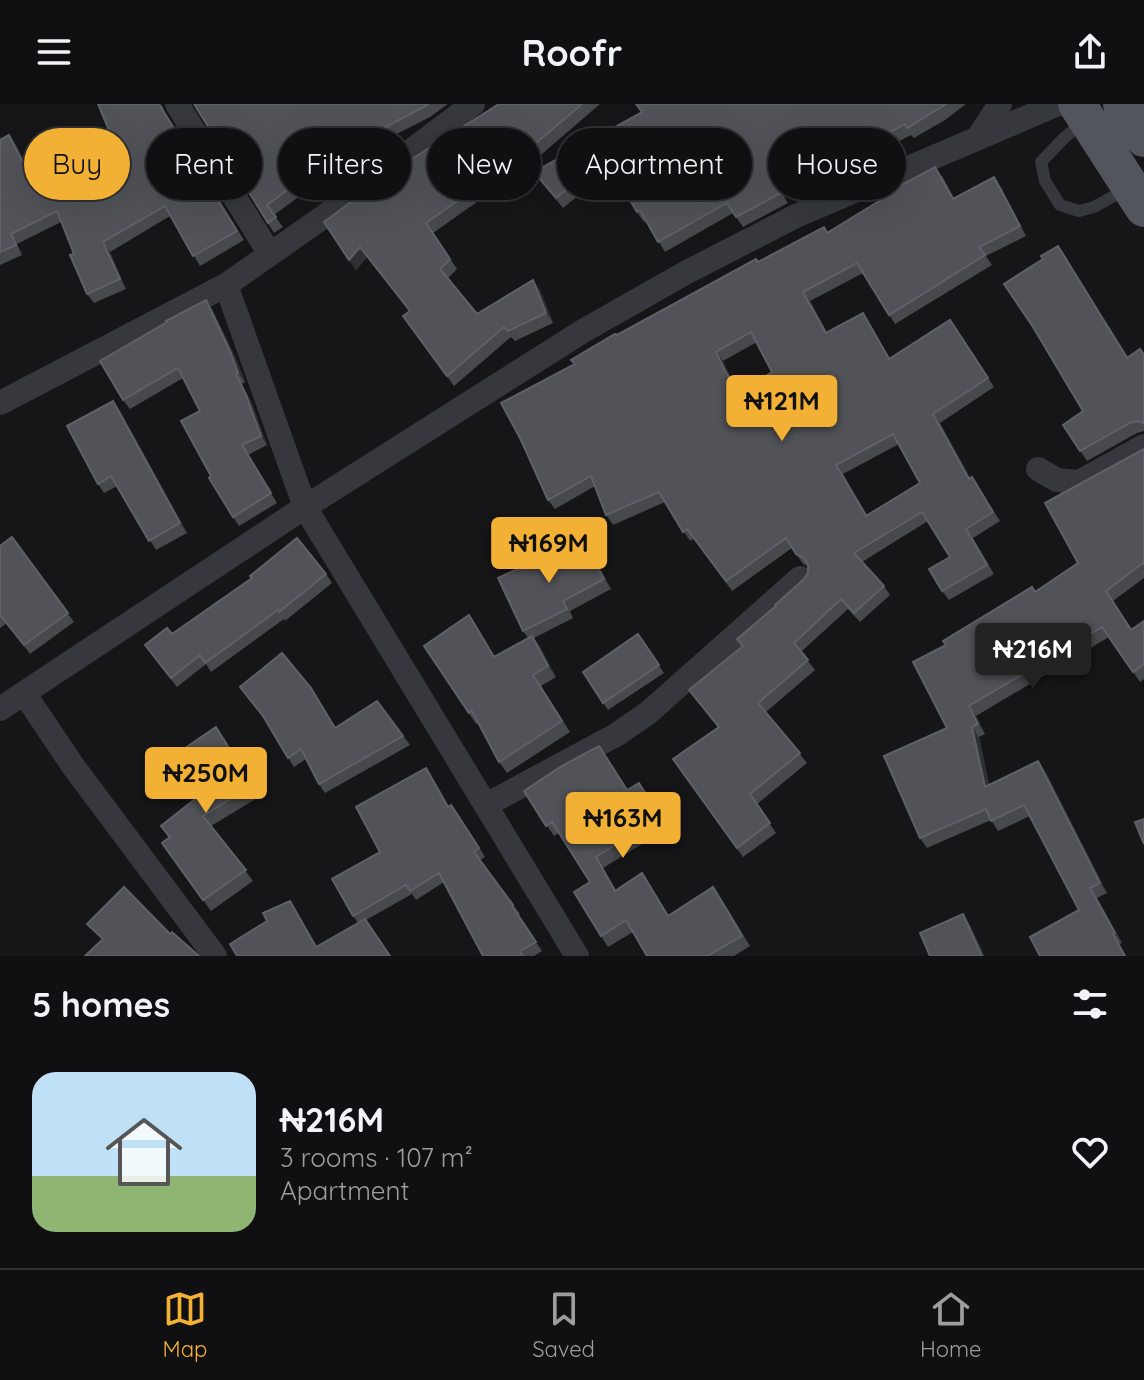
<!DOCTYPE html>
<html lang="en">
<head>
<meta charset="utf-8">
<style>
	body { margin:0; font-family:Quicksand,sans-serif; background:#1e1e20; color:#f1f3f6; height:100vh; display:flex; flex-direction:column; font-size:30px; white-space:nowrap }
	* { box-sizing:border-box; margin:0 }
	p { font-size:26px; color:#9c9d9f }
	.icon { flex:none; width:44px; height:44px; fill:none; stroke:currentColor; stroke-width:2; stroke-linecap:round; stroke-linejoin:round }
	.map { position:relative; height:852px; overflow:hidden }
	.panel { display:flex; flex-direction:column; background:#101012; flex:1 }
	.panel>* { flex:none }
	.hud { position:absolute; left:24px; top:24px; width:1096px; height:72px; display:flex; gap:16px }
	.price { position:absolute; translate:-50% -68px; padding:0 18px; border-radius:8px; background:#f2b134; color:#111; font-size:26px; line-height:52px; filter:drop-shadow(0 2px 4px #0008) }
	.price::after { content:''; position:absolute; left:50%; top:48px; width:24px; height:18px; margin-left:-12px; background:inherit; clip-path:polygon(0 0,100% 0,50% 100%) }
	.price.current { background:#222; color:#fff }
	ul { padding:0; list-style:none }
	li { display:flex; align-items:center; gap:24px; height:200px; padding:0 32px }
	li span { display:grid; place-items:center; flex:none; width:224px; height:160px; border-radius:24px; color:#555 }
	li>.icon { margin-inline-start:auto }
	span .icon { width:96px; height:96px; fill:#fffc; stroke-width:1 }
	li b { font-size:34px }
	h2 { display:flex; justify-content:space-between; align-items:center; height:96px; padding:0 32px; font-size:34px }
	.chip { padding:0 28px; border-radius:36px; background:#101012; box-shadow:0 8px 32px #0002,0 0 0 2px #303032; font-size:28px; line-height:72px }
	.chip.current { background:#f2b134; color:#111 }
	header { display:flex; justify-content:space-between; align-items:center; height:104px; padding:0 32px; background:#101012; font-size:36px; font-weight:700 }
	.dock { display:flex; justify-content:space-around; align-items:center; height:112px; border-top:2px solid #303032; background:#101012; font-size:22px; color:#9c9d9f }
	.dock a { display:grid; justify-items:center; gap:4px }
	.dock .current { color:#f2b134 }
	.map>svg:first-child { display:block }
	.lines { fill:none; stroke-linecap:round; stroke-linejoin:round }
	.lane { stroke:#37383d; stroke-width:12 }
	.street { stroke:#37383d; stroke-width:24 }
	.primary { stroke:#53555c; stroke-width:38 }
	.wall { fill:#47494d; fill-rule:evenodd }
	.shaded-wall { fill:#2f3033 }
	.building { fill:#525359; stroke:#5f6168; stroke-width:2; fill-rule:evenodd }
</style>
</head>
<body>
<header><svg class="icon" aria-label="menu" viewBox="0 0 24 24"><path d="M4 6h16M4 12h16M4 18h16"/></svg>Roofr<svg class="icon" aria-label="share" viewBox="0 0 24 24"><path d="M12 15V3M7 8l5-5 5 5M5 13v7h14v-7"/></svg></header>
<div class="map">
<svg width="1144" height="852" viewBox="0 0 1144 852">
	<rect width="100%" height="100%" fill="#161618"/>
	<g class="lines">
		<path class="lane" d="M 1084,18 L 1065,33 L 1041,58 L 1045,77 L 1060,101 L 1079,107 L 1094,103 L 1125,86"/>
		<path class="street" d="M 177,0 L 270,150
			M 473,0 L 326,111 L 226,181 L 305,403 L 577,852
			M 977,35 L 1000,0
			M 0,299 L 226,181
			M 1038,365 L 1057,376 L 1079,378 L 1144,342
			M 24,589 L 73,662 L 215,852
			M 0,605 L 305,403 L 583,227 L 687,168 L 796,112 L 1058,0
			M 486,701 L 616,631 L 648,609 L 800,474"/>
		<path class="primary" d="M 1077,0 L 1144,104
			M 1122,0 L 1144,34"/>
	</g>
	<path class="wall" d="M 194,0 L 448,0 L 430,13 L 387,35 L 389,39 L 354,61 L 357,68 L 336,85 L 323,91 L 316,80 L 274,111 L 283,123 L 274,129 Z
		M 499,0 L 600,0 L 528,62 L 433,129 L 457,165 L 448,174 L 477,210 L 540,186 L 553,219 L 515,237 L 511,233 L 454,282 L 403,212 L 410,207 L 367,153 L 356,166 L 324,118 Z
		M 636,0 L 966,0 L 945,16 L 914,34 L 911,31 L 838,69 L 830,56 L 782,89 L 788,99 L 743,123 L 733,109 L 665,148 L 646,117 L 644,118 L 637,108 L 612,64 L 563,104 L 534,68 L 642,8 Z
		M 162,1 L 164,8 L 244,136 L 200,162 L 170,112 L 110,148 L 126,185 L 94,199 L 87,190 L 74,150 L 61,118 L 17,140 L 22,151 L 0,161 L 0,36 L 16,41 L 32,73 L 80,53 L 111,31 Z
		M 942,72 L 954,94 L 1001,83 L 1026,132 L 986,152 L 992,161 L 895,220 L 863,169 L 810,197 L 827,229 L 869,219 L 890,254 L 956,225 L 994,283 L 940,319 L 970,374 L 972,373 L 978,383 L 1000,417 L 973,434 L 994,470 L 949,496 L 942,487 L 950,453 L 928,417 L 862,458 L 884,482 L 890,491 L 860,518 L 848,505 L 801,548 L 815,566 L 766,608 L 807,659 L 757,700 L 776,729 L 743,753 L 673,655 L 718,623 L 689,586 L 742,543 L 737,535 L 776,502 L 803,476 L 808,469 L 808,462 L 803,460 L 792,444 L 732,487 L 694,434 L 690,437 L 665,398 L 613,421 L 606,411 L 595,382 L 555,405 L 548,396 L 575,260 L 617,231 L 758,158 L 827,128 ZM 757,238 L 772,268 L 740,289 L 732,277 L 723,257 ZM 899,340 L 920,379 L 867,411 L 843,370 Z
		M 1058,142 L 1128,253 L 1144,251 L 1144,327 L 1137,329 L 1087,357 L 1063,321 L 1083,307 L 1043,155 Z
		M 206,196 L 212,205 L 237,257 L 245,278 L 242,280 L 252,300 L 267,341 L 248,351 L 277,399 L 239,422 L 233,413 L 211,372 L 200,307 L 183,274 L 130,305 L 123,296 Z
		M 120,307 L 187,429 L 156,446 L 117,382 L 104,389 L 98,380 Z
		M 1144,345 L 1144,474 L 1113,497 L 1132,525 L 1144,517 L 1144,575 L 1140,578 L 1109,533 L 976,612 L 985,630 L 979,633 L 989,680 L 1045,667 L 1107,789 L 1097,794 L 1122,839 L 1120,840 L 1079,806 L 1030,712 L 998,727 L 991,716 L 927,744 L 920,734 L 947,624 L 946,541 L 1035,488 L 1078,459 Z
		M 12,433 L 74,518 L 30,550 L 7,519 L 0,524 L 0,442 Z
		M 590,445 L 611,485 L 570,507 L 573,514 L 534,534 L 556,573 L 541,582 L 570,628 L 507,669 L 499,658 L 478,619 L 476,620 L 424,542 L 469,511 L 495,553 L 528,534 L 523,527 L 544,460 Z
		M 326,470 L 332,479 L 285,517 L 284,515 L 211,568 L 206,560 L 177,583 L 151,550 L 172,530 Z
		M 638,530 L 664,569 L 608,606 L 583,568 Z
		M 240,583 L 336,623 L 377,597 L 410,641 L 325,689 L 319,680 L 306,655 L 294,663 L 265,616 Z
		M 224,634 L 259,693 L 211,722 L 253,777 L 211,807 L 162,739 L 169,734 L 161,722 L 199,692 Z
		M 432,673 L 449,703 L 458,710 L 485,753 L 480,756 L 520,810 L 518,811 L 542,847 L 534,852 L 483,852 L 444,778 L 416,796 L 412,790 L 366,816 L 390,852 L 237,852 L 267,817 L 290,797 L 317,843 L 358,819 L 353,812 L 380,748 Z
		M 639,679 L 668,724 L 603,764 L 616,786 L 642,769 L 668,812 L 721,794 L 750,842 L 734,852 L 647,852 L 633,828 L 608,843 L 601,832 L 590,778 L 559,729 L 554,732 L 524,687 L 628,686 Z"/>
	<path class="shaded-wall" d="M 9,31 L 16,41 L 37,83 L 30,73 Z
		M 994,73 L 1001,83 L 1026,132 L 1020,122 Z
		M 103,138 L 110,148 L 126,185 L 120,175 Z
		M 360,143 L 367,153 L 356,166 L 349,156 Z
		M 533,176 L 540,186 L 553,219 L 546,209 Z
		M 803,188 L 810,197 L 833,239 L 826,229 Z
		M 206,196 L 212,205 L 237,257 L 245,278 L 238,269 Z
		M 716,248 L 723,257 L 732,277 L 725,267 Z
		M 236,270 L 242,280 L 252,300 L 267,341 L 261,332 Z
		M 113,297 L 120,307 L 187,429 L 180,419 Z
		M 933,310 L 940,319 L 976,384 L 969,375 Z
		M 583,436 L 590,445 L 611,485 L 604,475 Z
		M 532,532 L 540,542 L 556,573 L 548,562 Z
		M 969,602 L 976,612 L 985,630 L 978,620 Z
		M 972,623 L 979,633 L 992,693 L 985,683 Z
		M 1038,657 L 1045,667 L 1107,789 L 1100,779 Z
		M 426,664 L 432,673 L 454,712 L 448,703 Z
		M 1090,784 L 1097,794 L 1122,839 L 1115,829 Z
		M 963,810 L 970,821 L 985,852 L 982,852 Z"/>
	<path class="building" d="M 98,0 L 159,0 L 237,127 L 193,152 L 165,102 L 103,138 L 120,175 L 87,190 L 70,151 L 74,150 L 57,107 L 11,130 L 16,141 L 0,148 L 0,36 L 9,31 L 30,73 L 80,53 L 78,50 L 111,31 Z
		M 194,0 L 429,0 L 380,26 L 383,30 L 347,51 L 351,59 L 329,75 L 316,81 L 309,70 L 267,101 L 276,113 L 268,119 Z
		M 499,0 L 582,0 L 521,52 L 426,119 L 450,155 L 440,165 L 477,210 L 533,176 L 546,209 L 508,227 L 504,223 L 447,272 L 403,212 L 410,207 L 360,143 L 349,156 L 324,118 L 391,68 Z
		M 636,0 L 946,0 L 907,24 L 905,20 L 831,59 L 824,45 L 775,79 L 781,89 L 736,113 L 727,99 L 658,138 L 640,106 L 637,108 L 605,53 L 556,94 L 534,68 L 642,8 Z
		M 935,63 L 953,95 L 994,73 L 1020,122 L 979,143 L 985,151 L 889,211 L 857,159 L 803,188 L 826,229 L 863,209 L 889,255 L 950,216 L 988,274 L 933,310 L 969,375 L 972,373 L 993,408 L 966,425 L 987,461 L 942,487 L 929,465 L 950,453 L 922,408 L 854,449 L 884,482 L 854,509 L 841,495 L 794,539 L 808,556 L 758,599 L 800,649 L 750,690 L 770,719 L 737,744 L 673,655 L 719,623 L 689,586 L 743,542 L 737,535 L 776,502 L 775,501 L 803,476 L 808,469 L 808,461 L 804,454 L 796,450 L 786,434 L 726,477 L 687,425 L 683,428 L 659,388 L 606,411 L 591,372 L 548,396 L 521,336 L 501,299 L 575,260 L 571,256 L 615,230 L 617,231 L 756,155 L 758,158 L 824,123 L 827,129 L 897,86 L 896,84 ZM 751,228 L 772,268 L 740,289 L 725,267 L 716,248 ZM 893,330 L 920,379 L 866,412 L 836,361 Z
		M 1058,142 L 1127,254 L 1140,245 L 1144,251 L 1144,319 L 1136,317 L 1130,319 L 1080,347 L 1063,321 L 1083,307 L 1033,223 L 1004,180 L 1043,155 L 1041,152 Z
		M 206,196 L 230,247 L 238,269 L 236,270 L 246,291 L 261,332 L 242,341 L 271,389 L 233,413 L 209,374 L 211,372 L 181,317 L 200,307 L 178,264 L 123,296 L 100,257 L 167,218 L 166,217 Z
		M 113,297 L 180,419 L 149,437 L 111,372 L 98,380 L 67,322 Z
		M 1144,345 L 1144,461 L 1143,459 L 1106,487 L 1131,526 L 1144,517 L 1144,560 L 1133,568 L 1102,523 L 969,602 L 978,620 L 972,623 L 985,683 L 1038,657 L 1100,779 L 1090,784 L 1115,829 L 1113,830 L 1125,852 L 1040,852 L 1030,833 L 1079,806 L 1024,701 L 991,717 L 986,705 L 920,734 L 884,652 L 947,624 L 913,558 L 946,541 L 943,537 L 1032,483 L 1035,488 L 1078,459 L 1045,399 Z
		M 12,433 L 68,509 L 24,541 L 0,511 L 0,442 Z
		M 297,434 L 326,470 L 279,508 L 278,506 L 205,559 L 200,551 L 171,574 L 145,541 L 167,524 L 172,530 L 252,474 L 250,472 Z
		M 583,436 L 604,475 L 563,497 L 567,505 L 523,527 L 498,474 L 540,454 L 544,461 Z
		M 469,511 L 494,553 L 532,532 L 548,562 L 533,571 L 562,617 L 499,658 L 472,607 L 469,609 L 424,542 Z
		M 638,530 L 659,561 L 603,599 L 583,568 Z
		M 282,549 L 311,584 L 335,624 L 377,597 L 403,632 L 319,680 L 301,645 L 288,654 L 263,612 L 240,583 Z
		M 216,623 L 252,682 L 203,712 L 246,766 L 203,796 L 162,739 L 170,733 L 161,722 L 199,692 L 175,651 Z
		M 599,642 L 627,686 L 639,679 L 660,713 L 596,753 L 615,787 L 642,769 L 668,812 L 713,783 L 742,832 L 707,852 L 647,852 L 626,816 L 601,832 L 574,788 L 590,778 L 552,718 L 546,722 L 524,687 L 560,663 Z
		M 426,664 L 448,703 L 451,701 L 479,744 L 474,748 L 513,801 L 512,802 L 536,838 L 520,847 L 523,852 L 483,852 L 439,769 L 410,787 L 406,781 L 353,812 L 332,775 L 380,748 L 356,703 Z
		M 1144,715 L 1144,740 L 1135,718 Z
		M 124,783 L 170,830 L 172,828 L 199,852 L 85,852 L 103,835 L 87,820 Z
		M 290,797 L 316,843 L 365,815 L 390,852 L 237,852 L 230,840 L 267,817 L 263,809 Z
		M 963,810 L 982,852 L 930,852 L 920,829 Z"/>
</svg>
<b class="price" style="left:782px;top:339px">₦121M</b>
<b class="price" style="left:549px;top:481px">₦169M</b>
<b class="price current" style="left:1033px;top:587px">₦216M</b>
<b class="price" style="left:206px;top:711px">₦250M</b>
<b class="price" style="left:623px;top:756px">₦163M</b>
<div class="hud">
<a class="chip current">Buy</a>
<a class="chip">Rent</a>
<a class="chip">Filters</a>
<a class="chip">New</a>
<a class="chip">Apartment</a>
<a class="chip">House</a>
</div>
</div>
<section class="panel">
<h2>5 homes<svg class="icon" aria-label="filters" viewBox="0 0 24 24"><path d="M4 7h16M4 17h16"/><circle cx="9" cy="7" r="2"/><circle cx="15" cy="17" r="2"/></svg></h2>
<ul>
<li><span style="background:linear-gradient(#bfe0f5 65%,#8fb573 0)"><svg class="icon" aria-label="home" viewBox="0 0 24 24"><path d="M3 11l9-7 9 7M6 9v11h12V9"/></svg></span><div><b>₦216M</b><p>3 rooms · 107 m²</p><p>Apartment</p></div><svg class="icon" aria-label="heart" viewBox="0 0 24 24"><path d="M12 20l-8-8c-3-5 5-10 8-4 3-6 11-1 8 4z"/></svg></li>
</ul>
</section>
<nav class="dock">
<a class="current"><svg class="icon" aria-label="map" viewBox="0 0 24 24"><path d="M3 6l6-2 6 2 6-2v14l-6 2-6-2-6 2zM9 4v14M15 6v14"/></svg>Map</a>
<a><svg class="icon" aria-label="saved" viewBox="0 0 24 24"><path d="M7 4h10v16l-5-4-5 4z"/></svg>Saved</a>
<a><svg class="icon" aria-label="home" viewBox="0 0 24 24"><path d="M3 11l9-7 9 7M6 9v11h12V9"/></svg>Home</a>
</nav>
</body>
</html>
